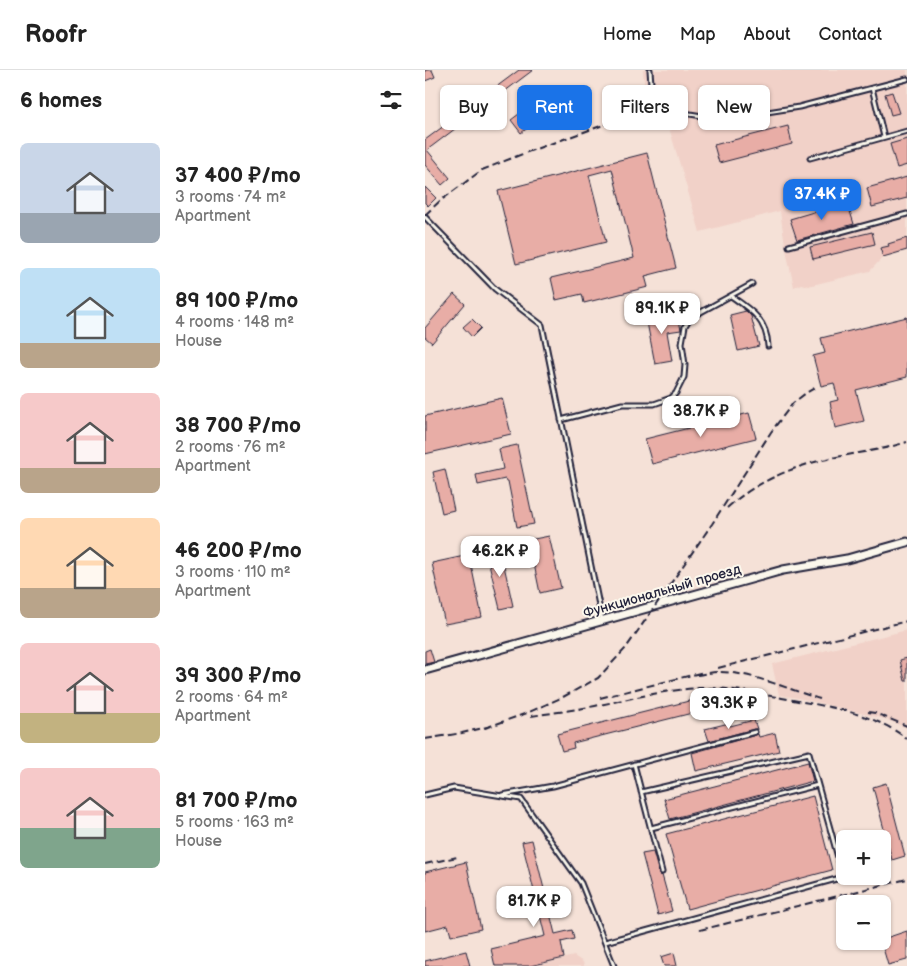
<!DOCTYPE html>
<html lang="en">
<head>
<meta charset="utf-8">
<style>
	body { margin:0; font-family:"Balsamiq Sans",sans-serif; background:#f6f6f6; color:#222; height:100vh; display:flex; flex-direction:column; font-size:19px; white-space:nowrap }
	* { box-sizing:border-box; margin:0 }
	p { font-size:16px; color:#767676 }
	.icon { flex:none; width:28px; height:28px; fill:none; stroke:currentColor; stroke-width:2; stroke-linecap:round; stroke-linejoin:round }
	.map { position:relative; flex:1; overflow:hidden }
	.panel { display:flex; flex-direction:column; background:#fff; width:425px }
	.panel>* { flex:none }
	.top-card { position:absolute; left:15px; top:15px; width:391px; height:45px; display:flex; gap:10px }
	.tools { position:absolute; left:411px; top:760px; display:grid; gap:10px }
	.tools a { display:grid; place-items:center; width:55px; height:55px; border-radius:8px; background:#fff; box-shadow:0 1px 4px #0004; font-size:25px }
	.price { position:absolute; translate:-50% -42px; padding:0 11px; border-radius:10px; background:#fff; color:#222; font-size:16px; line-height:32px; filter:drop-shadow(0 1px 2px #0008) }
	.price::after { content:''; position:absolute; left:50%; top:30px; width:15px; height:11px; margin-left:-8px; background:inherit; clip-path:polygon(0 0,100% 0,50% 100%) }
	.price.current { background:#1a73e8; color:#fff }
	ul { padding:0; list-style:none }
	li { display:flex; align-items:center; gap:15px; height:125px; padding:0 20px }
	li span { display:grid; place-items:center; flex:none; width:140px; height:100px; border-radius:8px; color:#555 }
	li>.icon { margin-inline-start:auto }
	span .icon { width:60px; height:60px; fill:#fffc; stroke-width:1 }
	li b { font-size:21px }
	h2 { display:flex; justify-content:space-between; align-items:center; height:60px; padding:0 20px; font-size:21px }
	.pill { padding:0 18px; border-radius:8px; background:#fff; box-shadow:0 1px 4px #0004; font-size:18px; line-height:45px }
	.pill.current { background:#1a73e8; color:#fff }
	header { display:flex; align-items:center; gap:30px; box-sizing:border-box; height:70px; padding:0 25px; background:#fff; border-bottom:1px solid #e0e0e0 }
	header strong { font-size:24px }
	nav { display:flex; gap:28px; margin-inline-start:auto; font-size:18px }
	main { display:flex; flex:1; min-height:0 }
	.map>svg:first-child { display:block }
	.built { fill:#f1d1c8 }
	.building { fill:#e8ada6; stroke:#22223b }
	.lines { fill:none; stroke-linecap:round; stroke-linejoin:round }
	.lane-casing { stroke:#22223b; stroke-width:7 }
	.street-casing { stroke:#22223b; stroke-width:11 }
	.lane { stroke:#fbf7ec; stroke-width:3 }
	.street { stroke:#fbf7ec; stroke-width:7 }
	.rail { stroke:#22223b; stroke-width:2; stroke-dasharray:8 4; stroke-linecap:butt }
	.labels { text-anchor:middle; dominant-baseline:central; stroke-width:4; stroke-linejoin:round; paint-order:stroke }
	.street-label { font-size:14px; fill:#22223b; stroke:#fbf7ec }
</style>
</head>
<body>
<header>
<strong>Roofr</strong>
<nav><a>Home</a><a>Map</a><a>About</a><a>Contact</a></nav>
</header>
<main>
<section class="panel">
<h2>6 homes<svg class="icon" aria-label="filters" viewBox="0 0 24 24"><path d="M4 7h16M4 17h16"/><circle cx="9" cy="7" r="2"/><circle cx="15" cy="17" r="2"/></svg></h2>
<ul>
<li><span style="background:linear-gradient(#c9d6e8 70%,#9aa5b1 0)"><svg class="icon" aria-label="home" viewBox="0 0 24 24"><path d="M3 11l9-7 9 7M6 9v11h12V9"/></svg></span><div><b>37 400 ₽/mo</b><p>3 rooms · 74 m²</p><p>Apartment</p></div></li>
<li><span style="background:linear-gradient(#bfe0f5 75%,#b9a48a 0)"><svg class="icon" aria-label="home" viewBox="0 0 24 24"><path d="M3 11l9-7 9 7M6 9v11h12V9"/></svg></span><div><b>89 100 ₽/mo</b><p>4 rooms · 148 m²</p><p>House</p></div></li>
<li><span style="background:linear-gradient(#f6c9c9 75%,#b9a48a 0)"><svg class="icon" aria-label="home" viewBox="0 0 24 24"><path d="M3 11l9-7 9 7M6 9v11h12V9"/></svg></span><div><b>38 700 ₽/mo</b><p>2 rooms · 76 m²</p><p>Apartment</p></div></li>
<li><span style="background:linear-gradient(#ffd9b3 70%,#b9a48a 0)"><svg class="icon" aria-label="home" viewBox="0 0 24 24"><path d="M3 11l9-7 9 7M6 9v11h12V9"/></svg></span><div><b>46 200 ₽/mo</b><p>3 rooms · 110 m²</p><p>Apartment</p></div></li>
<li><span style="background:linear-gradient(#f6c9c9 70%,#c2b280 0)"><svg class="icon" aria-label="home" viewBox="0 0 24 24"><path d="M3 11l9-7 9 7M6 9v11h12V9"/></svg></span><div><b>39 300 ₽/mo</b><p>2 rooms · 64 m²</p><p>Apartment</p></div></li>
<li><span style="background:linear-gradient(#f6c9c9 60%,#7fa58c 0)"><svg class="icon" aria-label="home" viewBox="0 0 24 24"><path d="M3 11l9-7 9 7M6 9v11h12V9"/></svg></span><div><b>81 700 ₽/mo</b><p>5 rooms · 163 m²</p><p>House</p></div></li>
</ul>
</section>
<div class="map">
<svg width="482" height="896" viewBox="0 0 482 896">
	<rect width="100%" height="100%" fill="#f5e1d7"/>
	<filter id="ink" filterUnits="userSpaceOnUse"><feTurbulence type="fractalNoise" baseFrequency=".02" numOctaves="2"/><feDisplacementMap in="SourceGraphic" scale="10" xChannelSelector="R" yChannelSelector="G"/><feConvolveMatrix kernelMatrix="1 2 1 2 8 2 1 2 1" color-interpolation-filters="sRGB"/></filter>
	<g filter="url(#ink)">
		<path class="built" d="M 218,0 L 482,0 L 482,181 L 458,187 L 445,201 L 383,216 L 376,214 L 369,217 L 360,175 L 355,141 L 275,162 L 245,61 L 246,56 L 221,34 Z
			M 482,560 L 482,658 L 460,649 L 378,629 L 354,625 L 347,594 Z
			M 149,886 L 158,892 L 159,896 L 105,896 Z"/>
		<path class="building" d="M 0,0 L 7,0 L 10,7 L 0,11 Z
			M 94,0 L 108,0 L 2,80 L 25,108 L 17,115 L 0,95 L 0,70 Z
			M 467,22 L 474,43 L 466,45 L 460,24 Z
			M 110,32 L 120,45 L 96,63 L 86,50 Z
			M 363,56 L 367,74 L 294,93 L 289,75 Z
			M 482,69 L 482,95 L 472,98 L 465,74 Z
			M 222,83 L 251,198 L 220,206 L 223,217 L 159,233 L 157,224 L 131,230 L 126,208 L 209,188 L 187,99 L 164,105 L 181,172 L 91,194 L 73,121 Z
			M 482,107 L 482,128 L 447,137 L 442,118 Z
			M 0,117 L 11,128 L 3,136 L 0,133 Z
			M 422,132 L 429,154 L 372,170 L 365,149 Z
			M 447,162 L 450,174 L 388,189 L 385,177 Z
			M 482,168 L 482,180 L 458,187 L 455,178 L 464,176 L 463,174 Z
			M 29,224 L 40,234 L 7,273 L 0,267 L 0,258 Z
			M 252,241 L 256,260 L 242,262 L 247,291 L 230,294 L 221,247 Z
			M 321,241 L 326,246 L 334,276 L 313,281 L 305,245 Z
			M 482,247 L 482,307 L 431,320 L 439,351 L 410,358 L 405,332 L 413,330 L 409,313 L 396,316 L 388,286 L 400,283 L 396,268 Z
			M 47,249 L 56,258 L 47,267 L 38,257 Z
			M 77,328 L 86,364 L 0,384 L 0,346 Z
			M 324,343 L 331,368 L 227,394 L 220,369 Z
			M 92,375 L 109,454 L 92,457 L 83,411 L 81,411 L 80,409 L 53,415 L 51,405 L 78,399 L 74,379 Z
			M 20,399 L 29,440 L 17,443 L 8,402 Z
			M 124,466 L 136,518 L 115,523 L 104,470 Z
			M 75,478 L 88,536 L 75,539 L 61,481 Z
			M 44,485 L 57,547 L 20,554 L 7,493 Z
			M 5,579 L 9,592 L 0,594 L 0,581 Z
			M 482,588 L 482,611 L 480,611 L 475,590 Z
			M 284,626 L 287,638 L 148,673 L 149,678 L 137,681 L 132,664 Z
			M 329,650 L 332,659 L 329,659 L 284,671 L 280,659 L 304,653 L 305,656 Z
			M 350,663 L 354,681 L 271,701 L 267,683 L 331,665 L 333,664 L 334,667 Z
			M 383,692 L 388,711 L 245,749 L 239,729 Z
			M 461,713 L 480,786 L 467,790 L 448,717 Z
			M 388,726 L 407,800 L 262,839 L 241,764 Z
			M 107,770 L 130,864 L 147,860 L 149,869 L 136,872 L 139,888 L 105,896 L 70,896 L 66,879 L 120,866 L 97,772 Z
			M 228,782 L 234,803 L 236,806 L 237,805 L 247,841 L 233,845 L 217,784 Z
			M 41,792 L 56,859 L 26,866 L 23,855 L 0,861 L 0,802 Z
			M 482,861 L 482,890 L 463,895 L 456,871 L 458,871 L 458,869 Z
			M 41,881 L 45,896 L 0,896 L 0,891 Z
			M 249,883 L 252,896 L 239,896 L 236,887 Z"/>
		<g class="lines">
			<g class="lane-casing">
				<path id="lane" d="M 225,0 L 226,14 L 236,35 L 259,43 L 283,47 L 316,46 L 374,37 L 482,9
					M 447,18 L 459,67
					M 385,88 L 482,61
					M 0,147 L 70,219 L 117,255 L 177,550
					M 364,176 L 482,144
					M 306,226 C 326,240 342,250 343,276
					M 136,350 L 197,334 L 229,334 L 246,328 L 251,323 L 259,307 L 260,295 L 257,273 L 260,256 L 265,248 L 327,214
					M 209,694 L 237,802
					M 0,725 L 29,718 L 96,729 L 156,813 L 189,896
					M 77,725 L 128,716 L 330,662
					M 226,758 L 393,715
					M 180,872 L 415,808 L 416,798 L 384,683 L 216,722"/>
			</g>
			<g class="street-casing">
				<path id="street" d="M 0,600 L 358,500 L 422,489 L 482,472"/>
			</g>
			<use href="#lane" class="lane"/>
			<use href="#street" class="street"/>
			<path class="rail" d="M 191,56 L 234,51
				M 0,145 L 15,131 L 57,100 L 105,81 L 221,40
				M 302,438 C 330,412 369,396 406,388 C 431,383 457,380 482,372
				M 293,598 L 482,551
				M 272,605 C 279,604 288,602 295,602 C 325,602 366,620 395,629
				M 175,628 L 279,602
				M 443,642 L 450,643 L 482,656
				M 106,646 C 127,643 149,640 170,636 C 204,629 239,620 274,618 C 302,617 330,623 357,628 C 399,636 448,642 482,669
				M 60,658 L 102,643 L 138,627 L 173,608 L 201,578 L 287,454 L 346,362 L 368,333 L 381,323 L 393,316
				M 0,669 L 37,663 L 66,656
				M 0,794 L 32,787
				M 275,860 L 482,809"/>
		</g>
	</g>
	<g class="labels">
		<g class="street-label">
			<text transform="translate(237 521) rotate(-16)">Функциональный проезд</text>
		</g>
	</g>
</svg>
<div class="tools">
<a>+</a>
<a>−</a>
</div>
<b class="price current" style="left:397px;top:151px">37.4K ₽</b>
<b class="price" style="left:237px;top:265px">89.1K ₽</b>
<b class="price" style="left:276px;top:368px">38.7K ₽</b>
<b class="price" style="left:75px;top:508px">46.2K ₽</b>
<b class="price" style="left:304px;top:660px">39.3K ₽</b>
<b class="price" style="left:109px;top:858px">81.7K ₽</b>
<div class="top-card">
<a class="pill">Buy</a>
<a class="pill current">Rent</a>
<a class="pill">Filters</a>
<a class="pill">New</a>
</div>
</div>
</main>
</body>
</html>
